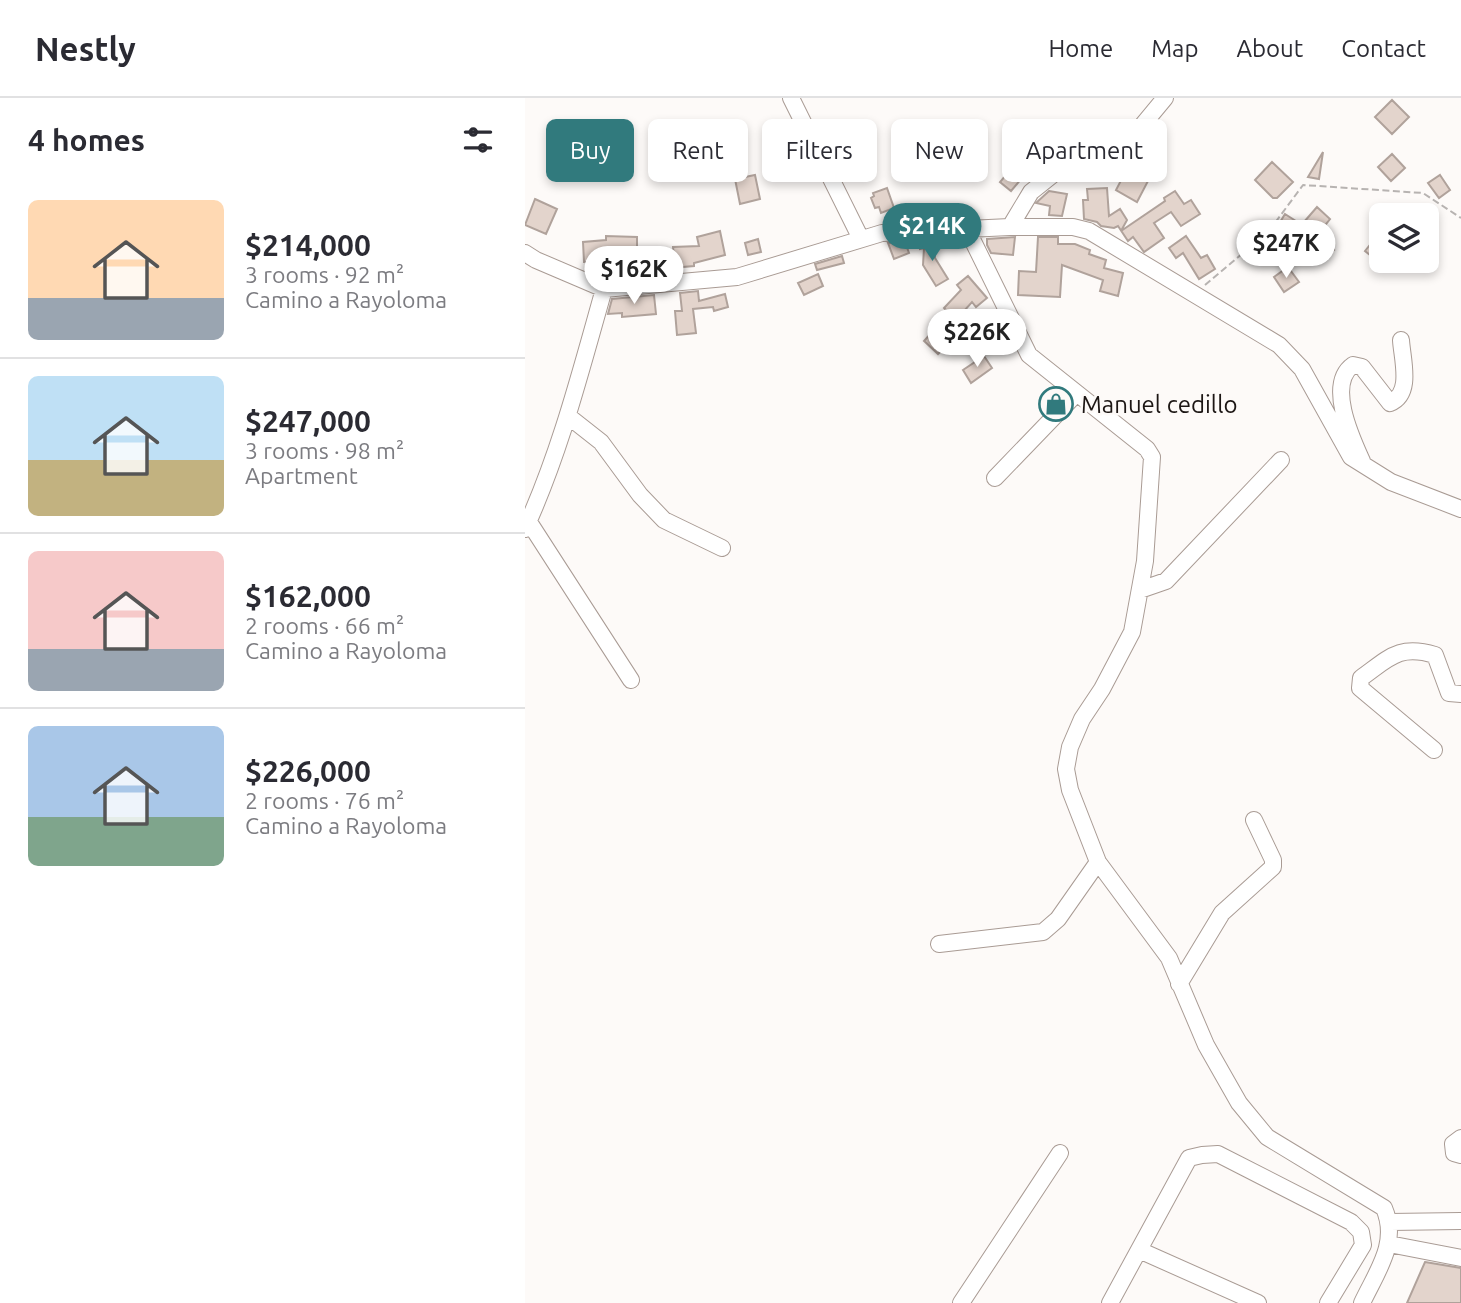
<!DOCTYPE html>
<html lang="en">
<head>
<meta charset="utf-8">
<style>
	body { margin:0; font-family:Ubuntu,sans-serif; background:#f7f7f7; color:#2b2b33; height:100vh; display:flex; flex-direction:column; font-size:26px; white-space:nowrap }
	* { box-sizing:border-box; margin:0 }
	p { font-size:23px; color:#7c7c81 }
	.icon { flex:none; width:38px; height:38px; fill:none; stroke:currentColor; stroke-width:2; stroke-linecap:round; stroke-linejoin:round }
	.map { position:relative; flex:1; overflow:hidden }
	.side { display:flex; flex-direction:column; background:#fff; width:525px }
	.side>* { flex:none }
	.top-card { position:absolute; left:21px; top:21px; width:665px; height:63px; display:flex; gap:14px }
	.controls { position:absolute; left:844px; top:105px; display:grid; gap:14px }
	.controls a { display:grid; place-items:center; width:70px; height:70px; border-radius:10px; background:#fff; box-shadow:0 4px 10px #0003; font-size:35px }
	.price { position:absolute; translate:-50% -60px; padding:0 16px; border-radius:24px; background:#fff; color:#222; font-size:23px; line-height:46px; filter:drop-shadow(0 2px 4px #0008) }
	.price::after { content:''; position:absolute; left:50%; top:42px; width:21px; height:16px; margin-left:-10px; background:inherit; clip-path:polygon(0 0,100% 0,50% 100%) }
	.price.selected { background:#317a7d; color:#fff }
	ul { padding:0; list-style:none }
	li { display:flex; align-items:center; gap:21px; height:175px; padding:0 28px }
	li+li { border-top:2px solid #e1e1e2 }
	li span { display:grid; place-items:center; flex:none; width:196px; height:140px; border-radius:10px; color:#555 }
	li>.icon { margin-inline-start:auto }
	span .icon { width:84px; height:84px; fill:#fffc; stroke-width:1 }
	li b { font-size:30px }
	h2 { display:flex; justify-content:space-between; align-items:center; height:84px; padding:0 28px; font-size:30px }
	.tag { padding:0 24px; border-radius:10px; background:#fff; box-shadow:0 4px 10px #0003; font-size:24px; line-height:63px }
	.tag.selected { background:#317a7d; color:#fff }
	header { display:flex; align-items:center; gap:42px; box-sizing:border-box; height:98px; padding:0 35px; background:#fff; border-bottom:2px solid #e1e1e2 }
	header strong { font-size:33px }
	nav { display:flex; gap:38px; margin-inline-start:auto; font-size:24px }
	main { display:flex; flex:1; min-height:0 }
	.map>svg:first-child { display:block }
	.building { fill:#e3d4cc; stroke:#b0a29b; stroke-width:2 }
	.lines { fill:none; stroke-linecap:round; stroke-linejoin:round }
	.minor-casing { stroke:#a99b94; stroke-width:18 }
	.path { stroke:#b7b3b1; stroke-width:2; stroke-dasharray:7 3.5; stroke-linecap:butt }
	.minor { stroke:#fff; stroke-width:16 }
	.labels { text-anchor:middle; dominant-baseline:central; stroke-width:5; stroke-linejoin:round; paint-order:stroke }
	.poi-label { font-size:24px; fill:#1c1614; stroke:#fdfaf8; text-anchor:start }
</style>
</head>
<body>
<header>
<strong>Nestly</strong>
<nav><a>Home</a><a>Map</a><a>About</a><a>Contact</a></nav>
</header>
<main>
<section class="side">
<h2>4 homes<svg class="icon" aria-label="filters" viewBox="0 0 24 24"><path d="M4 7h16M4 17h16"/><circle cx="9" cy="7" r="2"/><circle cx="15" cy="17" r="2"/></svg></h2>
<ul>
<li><span style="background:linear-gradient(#ffd9b3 70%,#9aa5b1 0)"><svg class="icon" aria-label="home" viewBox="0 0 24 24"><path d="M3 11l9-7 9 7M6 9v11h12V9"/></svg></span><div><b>$214,000</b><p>3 rooms · 92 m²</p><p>Camino a Rayoloma</p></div></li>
<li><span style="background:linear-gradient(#bfe0f5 60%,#c2b280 0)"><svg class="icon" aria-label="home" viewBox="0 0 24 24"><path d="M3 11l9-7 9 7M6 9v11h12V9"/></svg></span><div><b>$247,000</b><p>3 rooms · 98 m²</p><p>Apartment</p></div></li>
<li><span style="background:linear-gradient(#f6c9c9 70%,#9aa5b1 0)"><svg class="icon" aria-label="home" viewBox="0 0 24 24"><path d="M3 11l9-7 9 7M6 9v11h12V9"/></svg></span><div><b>$162,000</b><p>2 rooms · 66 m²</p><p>Camino a Rayoloma</p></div></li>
<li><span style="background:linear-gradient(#a9c7e8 65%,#7fa58c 0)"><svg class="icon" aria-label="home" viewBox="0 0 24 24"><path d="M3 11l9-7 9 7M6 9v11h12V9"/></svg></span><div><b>$226,000</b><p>2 rooms · 76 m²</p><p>Camino a Rayoloma</p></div></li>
</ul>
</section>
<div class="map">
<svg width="936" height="1205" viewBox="0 0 936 1205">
	<rect width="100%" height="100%" fill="#fdfaf8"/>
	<path class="building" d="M 867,2 L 884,19 L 867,36 L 850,19 Z
		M 798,54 L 794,81 L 783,79 Z
		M 867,56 L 880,70 L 866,83 L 853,69 Z
		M 747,64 L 768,84 L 752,100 L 748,100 L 730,82 Z
		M 486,71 L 497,80 L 486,93 L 475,84 Z
		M 602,71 L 623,83 L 612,104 L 591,92 Z
		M 230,77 L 235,101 L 215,106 L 210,81 Z
		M 915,77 L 925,92 L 914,100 L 903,85 Z
		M 362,90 L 369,110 L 356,115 L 354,109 L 350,110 L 346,100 L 349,98 L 348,95 Z
		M 582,90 L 584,118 L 595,111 L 602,122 L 596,133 L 640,103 L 639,100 L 650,93 L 659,106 L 666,102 L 675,116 L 656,128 L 646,114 L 629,125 L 639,140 L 619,154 L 608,139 L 603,143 L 593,128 L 589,130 L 576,128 L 572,124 L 559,121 L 558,102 L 563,102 L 562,91 Z
		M 524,93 L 542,96 L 537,118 L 524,117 L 525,108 L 511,105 Z
		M 10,101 L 32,111 L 21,136 L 0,127 Z
		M 792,109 L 805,121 L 793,136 L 779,124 Z
		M 760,116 L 774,125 L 765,140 L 780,149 L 769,166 L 744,150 L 754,133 L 751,131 Z
		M 195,133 L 200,157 L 169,165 L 169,168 L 146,170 L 145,174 L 80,170 L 80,162 L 59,164 L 58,144 L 81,142 L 81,138 L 112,139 L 112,158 L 149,158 L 148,149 L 174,148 L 172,139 Z
		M 856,133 L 856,166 L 840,153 Z
		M 661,138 L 676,160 L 682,157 L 690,171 L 674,181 L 658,155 L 651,160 L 644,150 Z
		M 490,139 L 488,157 L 466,155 L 462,147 L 462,141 Z
		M 513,139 L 533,139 L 533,146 L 550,146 L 565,152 L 564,156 L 581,162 L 579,170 L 598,175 L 593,198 L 575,193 L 578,182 L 537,167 L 535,199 L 493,197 L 494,173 L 511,174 Z
		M 233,141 L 236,154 L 223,157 L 220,145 Z
		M 799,141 L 809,152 L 795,165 L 786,154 Z
		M 409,143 L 410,160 L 423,181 L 411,188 L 398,167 L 399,150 L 395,151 L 395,144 Z
		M 380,144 L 384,155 L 369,161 L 363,145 Z
		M 317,158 L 319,165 L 292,172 L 290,166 Z
		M 763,169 L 774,184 L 759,194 L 749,179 Z
		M 293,176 L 298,188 L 279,197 L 273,185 Z
		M 443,178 L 462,200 L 451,209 L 447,204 L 431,222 L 419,210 L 436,192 L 432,187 Z
		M 173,193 L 174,203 L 200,196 L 203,209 L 189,213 L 188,209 L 168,211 L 171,235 L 152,237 L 150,213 L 157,213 L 155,195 Z
		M 129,197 L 131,216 L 97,219 L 97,215 L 83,216 L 87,201 Z
		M 408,233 L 422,247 L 413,256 L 399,243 Z
		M 459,258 L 467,270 L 446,285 L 438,272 Z
		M 900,1164 L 936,1170 L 936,1205 L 882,1205 Z"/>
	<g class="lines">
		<g class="minor-casing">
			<path id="minor" d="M 266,0 L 336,141
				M 485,129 L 506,94 L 531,74 L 554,63 L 579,57 L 601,47 L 640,0
				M 442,131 L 504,257 L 622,351 L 627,359 L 620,463 L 607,534 L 577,591 L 557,621 L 545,649 L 541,671 L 545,692 L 573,764 L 644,860 L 681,947 L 714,1005 L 742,1039 L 859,1110 C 874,1145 852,1173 837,1205
				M 0,155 L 11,162 L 79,191 L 212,179 L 357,135 L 485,129 L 548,129 L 564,133 L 754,247 L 777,271 L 826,359 L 866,384 L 936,411
				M 43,318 L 76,344 L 115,397 L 139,422 L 197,450
				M 837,363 C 827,341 801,286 828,267 L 837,269 L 865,305 C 888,296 877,261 876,242
				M 470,380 L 551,296
				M 4,424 L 106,582
				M 0,431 C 35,355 56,272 79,191
				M 615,492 L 641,483 L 756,362
				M 909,652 L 835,590 L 836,580 C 864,560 874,546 910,557 L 924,595 L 936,596
				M 414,846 L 518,834 L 533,821 L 573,764
				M 654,886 L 697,815 L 748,769 L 748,762 L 729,722
				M 936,1040 L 928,1046 L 929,1055 L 936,1057
				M 865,1124 L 936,1123
				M 864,1146 L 936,1160
				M 614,1152 L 733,1205
				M 436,1205 L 535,1055
				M 585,1205 L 664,1060 L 677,1057 L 693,1056 L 826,1124 L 836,1134 L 838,1147 L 803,1205"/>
		</g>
		<path class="path" d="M 680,187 L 744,133 L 778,87 L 898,95 L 936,120"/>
		<use href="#minor" class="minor"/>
	</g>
	<defs>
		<g id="shop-ring" transform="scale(1.75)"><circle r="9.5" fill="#fdfaf8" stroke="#317a7d" stroke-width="1.5"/><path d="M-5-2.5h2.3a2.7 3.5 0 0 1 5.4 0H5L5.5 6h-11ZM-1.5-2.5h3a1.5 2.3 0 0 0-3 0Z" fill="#317a7d"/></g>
	</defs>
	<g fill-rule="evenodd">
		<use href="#shop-ring" x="531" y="306"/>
	</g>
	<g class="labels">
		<g class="poi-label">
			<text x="556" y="306">Manuel cedillo</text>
		</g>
	</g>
</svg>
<div class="controls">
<a><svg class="icon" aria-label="layers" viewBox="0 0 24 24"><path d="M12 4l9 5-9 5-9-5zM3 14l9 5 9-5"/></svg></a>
</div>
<b class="price selected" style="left:407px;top:165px">$214K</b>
<b class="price" style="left:761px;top:182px">$247K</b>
<b class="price" style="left:109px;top:208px">$162K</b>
<b class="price" style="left:452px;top:271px">$226K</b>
<div class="top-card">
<a class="tag selected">Buy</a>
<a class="tag">Rent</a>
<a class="tag">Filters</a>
<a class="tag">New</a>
<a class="tag">Apartment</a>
</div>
</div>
</main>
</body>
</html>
